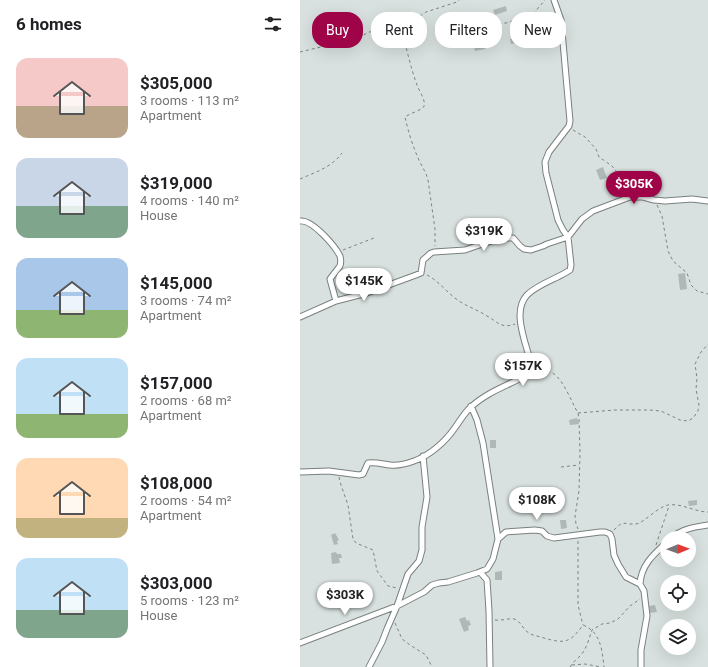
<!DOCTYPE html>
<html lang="en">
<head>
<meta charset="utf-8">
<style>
	body { margin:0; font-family:Roboto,sans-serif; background:#f6f6f6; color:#202124; height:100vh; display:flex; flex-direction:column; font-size:15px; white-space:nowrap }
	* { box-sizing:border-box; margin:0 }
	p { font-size:13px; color:#757577 }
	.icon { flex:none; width:22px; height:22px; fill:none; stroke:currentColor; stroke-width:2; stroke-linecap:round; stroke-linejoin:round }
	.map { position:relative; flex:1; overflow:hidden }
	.sheet { display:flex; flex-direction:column; background:#fff; width:300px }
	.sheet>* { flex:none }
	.banner { position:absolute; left:12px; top:12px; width:336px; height:36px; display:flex; gap:8px }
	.needle { width:26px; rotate:89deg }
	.controls { position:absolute; left:360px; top:531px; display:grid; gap:8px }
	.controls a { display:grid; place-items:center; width:36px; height:36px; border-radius:50%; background:#fff; box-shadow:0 4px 16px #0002; font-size:20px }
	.price { position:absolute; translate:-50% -34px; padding:0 9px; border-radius:14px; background:#fff; color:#222; font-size:13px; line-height:26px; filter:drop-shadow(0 1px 2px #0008) }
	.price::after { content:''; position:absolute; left:50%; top:24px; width:12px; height:9px; margin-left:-6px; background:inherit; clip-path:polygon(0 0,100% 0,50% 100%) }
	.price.current { background:#9f0348; color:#fff }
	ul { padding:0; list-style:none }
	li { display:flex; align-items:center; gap:12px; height:100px; padding:0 16px }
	li span { display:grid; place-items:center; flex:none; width:112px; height:80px; border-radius:12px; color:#555 }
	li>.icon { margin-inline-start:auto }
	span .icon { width:48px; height:48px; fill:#fffc; stroke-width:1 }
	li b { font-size:17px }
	h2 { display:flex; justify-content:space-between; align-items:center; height:48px; padding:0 16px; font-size:17px }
	.tag { padding:0 14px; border-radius:16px; background:#fff; box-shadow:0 4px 16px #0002; font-size:14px; line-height:36px }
	.tag.current { background:#9f0348; color:#fff }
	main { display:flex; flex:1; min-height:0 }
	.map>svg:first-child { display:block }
	.building { fill:#b0b8b7 }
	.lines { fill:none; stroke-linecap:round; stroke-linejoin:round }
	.street-casing { stroke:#79817f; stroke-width:7 }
	.path { stroke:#7d8382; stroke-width:1; stroke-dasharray:3 3; stroke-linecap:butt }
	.street { stroke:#fff; stroke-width:5 }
</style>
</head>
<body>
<main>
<section class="sheet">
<h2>6 homes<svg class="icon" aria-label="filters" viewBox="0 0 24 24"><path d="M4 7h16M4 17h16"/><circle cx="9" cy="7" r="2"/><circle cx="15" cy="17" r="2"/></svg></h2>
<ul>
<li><span style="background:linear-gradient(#f6c9c9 60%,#b9a48a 0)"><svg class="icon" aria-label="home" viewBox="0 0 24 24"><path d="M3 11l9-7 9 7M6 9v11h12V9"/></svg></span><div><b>$305,000</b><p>3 rooms · 113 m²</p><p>Apartment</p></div></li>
<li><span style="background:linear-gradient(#c9d6e8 60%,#7fa58c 0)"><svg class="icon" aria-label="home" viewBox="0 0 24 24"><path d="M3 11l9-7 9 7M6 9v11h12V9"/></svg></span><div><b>$319,000</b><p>4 rooms · 140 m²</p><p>House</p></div></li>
<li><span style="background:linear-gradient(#a9c7e8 65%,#8fb573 0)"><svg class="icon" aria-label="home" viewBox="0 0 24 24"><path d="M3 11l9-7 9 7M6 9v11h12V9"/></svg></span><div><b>$145,000</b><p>3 rooms · 74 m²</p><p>Apartment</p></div></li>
<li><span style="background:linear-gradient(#bfe0f5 70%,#8fb573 0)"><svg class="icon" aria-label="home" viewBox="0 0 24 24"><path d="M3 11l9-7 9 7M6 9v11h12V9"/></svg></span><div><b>$157,000</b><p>2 rooms · 68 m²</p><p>Apartment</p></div></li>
<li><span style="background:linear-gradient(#ffd9b3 75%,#c2b280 0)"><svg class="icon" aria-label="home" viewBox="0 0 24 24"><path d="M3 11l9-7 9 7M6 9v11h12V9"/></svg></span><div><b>$108,000</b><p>2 rooms · 54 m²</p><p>Apartment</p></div></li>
<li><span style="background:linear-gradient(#bfe0f5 65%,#7fa58c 0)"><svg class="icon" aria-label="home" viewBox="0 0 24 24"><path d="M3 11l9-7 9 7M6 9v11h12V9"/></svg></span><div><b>$303,000</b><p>5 rooms · 123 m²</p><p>House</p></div></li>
</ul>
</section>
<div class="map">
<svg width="408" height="667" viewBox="0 0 408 667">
	<rect width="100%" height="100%" fill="#d8e1df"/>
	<path class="building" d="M 206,6 L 207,11 L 195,15 L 193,10 Z
		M 189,12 L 190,17 L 177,21 L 176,15 Z
		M 255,25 L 257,40 L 251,41 L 248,26 Z
		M 181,33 L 185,49 L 175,51 L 172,35 Z
		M 237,33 L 238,38 L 211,44 L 210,39 Z
		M 303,167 L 307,178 L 300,180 L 296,170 Z
		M 385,273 L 387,289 L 380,290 L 378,274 Z
		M 277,418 L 279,424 L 270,425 L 269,420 Z
		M 190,440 L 196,440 L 196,448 L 190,448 Z
		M 397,500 L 397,505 L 389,506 L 388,501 Z
		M 260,520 L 266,520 L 267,528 L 261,529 Z
		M 35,533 L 39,540 L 37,541 L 38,544 L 34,545 L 31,535 Z
		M 36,552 L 37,554 L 41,554 L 42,558 L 39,558 L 40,563 L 32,564 L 31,553 Z
		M 202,571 L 202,580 L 195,580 L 195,572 Z
		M 355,605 L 357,612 L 350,613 L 349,606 Z
		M 165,617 L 167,621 L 169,620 L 171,625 L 168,626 L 169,630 L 164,632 L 159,619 Z"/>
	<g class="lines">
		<g class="street-casing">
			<path id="street" d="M 0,221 C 12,219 35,246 40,256 C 41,260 41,263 40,266 L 30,279 L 36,301
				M 0,317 L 36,301 L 67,293 L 116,275 L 121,273 L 123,260 L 131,253 L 134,252 L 165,250 L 191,241 L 206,238 L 213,238 L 220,246 L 224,249 L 231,250 L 243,246 L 247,244 L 268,237 L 282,219 L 293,211 L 330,197 L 343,197 L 354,200 L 365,201 L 392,199 L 408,201
				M 0,472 L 29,471 L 59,475 L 63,474 L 68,463 C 76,462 82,464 90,465 C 98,466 106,464 114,461 C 129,456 145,442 154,429 C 160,421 164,413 171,407 C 187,392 209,385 227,375 L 230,370 L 231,364 C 227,345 211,312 227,295 C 237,285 253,280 265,273 L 270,270 L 271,265 L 268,237 L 263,230 L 258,220 L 246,173 L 245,162 L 249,152 L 269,126 L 270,121 L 261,20 L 254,0
				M 371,538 C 382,529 394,527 408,525
				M 198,539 L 206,532 L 235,530 L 242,531 L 247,536 L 254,538 L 300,532 L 305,532 L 310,534 L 312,539 L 314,555 L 318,564 L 326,577 L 340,584 L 344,591 L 347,616 L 341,650 L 341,667
				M 180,572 L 187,580 L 189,611 L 190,667
				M 340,584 C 341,565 354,554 367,542
				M 0,643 L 97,606 L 124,592 L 132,585 L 139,583 L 148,582 L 177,573 L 187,569 L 193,559 L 198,539 L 183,443 L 177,420 L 171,406
				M 69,667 L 82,642 L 87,629 L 97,606 L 108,574 L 119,561 L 122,550 L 122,527 L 127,497 L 123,456"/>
		</g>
		<path class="path" d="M 100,25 C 106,45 110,66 117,85 C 119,91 126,100 124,106 C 123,110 110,113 105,117 C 108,131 113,147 119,160 C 122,167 126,172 128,180 L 135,229 L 135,246
			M 188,44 L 185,33 L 187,27 L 192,24 L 206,23 L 233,14 L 245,0
			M 0,52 L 58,38 L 69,32 L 81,31 L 100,25 L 117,18 L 126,12 L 157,2 L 159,0
			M 273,130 L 285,137 L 296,149 L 299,157 L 312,166 L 316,171 L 318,180 L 326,187 L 328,192
			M 0,179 C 16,172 32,167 42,153
			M 357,205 L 362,216 L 368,251 L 373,261 L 387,273 L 391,285 L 397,291 L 408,294
			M 43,250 L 74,238
			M 127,275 C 139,281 147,293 159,301 C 168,307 178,310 187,316 C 198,322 201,329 215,324
			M 235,370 C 241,371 249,370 254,374 C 264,381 272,403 278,413 L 279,419 L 280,454 L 279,491 L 275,516 L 276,524 L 278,529
			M 278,413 L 315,410 L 349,410 L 361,411 L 380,420 L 388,421 L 393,418 L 398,411 L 399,405 L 396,389 L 397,378 L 395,364 L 401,352 L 408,344
			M 261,467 L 279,465
			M 39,477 L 41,485 L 48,505 L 53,539 L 56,543 L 73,550 L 77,571 L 88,586 L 97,588
			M 314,530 C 324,519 324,525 336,524 C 344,523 356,508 368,505 C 382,503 395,512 408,512
			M 278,541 L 278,605 L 283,625
			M 356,545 L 369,506
			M 195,620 C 202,621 208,618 214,619 C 221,621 223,630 229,633 C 233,636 239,636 244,638 C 265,644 270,643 283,625 C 301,632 302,650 304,667
			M 95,623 L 102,639 L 110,645 L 126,655 L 132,667
			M 272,665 L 285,664 L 301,667
			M 270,667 C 273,662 277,659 281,655 C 287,648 289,638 292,630 L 302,624 L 310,623 L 318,619 L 330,606 L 340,599"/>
		<use href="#street" class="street"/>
	</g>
</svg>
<div class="controls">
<a><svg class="needle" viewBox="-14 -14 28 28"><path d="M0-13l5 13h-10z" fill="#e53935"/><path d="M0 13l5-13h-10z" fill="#757577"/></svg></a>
<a><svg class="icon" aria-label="locate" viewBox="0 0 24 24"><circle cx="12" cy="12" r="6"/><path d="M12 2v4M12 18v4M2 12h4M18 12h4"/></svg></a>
<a><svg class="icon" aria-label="layers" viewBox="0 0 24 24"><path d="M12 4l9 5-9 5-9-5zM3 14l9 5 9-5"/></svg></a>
</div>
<b class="price current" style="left:334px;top:205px">$305K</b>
<b class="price" style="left:184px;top:252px">$319K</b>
<b class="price" style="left:64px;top:302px">$145K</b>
<b class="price" style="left:223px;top:387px">$157K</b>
<b class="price" style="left:237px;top:521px">$108K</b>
<b class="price" style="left:45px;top:616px">$303K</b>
<div class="banner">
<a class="tag current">Buy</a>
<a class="tag">Rent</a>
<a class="tag">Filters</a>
<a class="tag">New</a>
</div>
</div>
</main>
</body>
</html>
